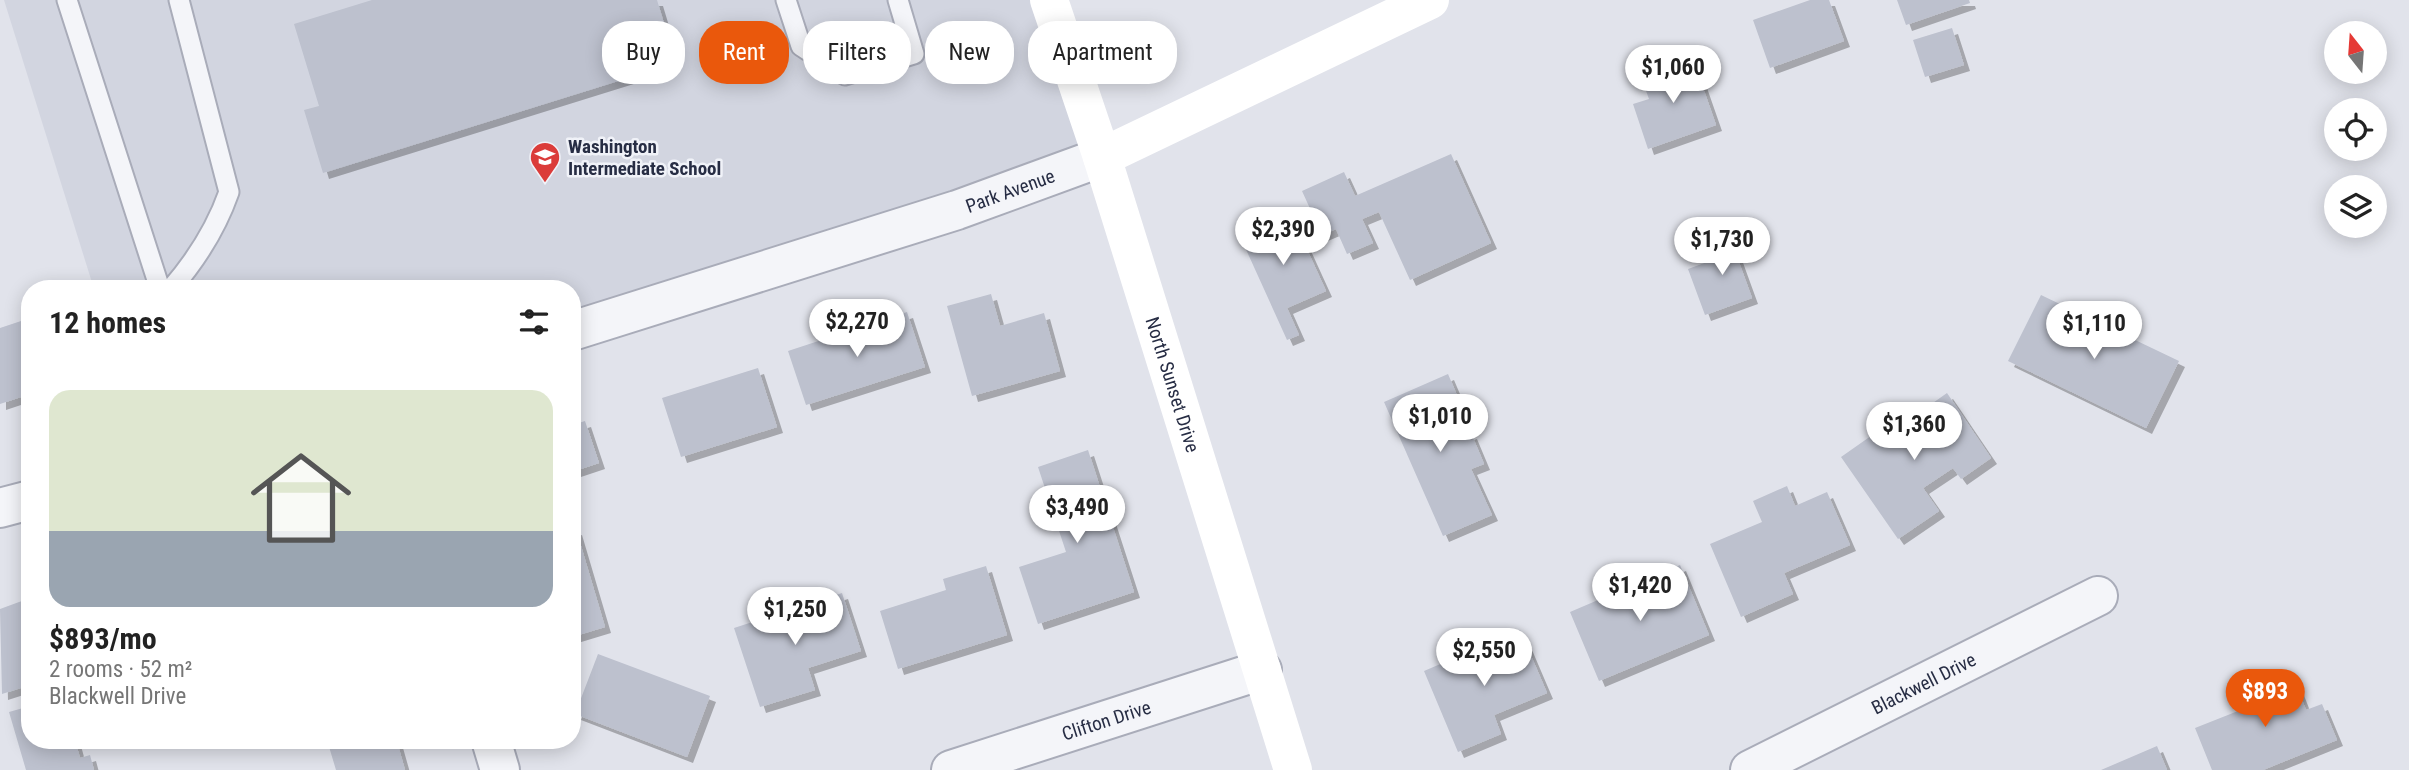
<!DOCTYPE html>
<html lang="en">
<head>
<meta charset="utf-8">
<style>
	body { margin:0; font-family:"Roboto Condensed",sans-serif; background:#f6f6f6; color:#222; height:100vh; display:flex; flex-direction:column; font-size:26px; white-space:nowrap }
	* { box-sizing:border-box; margin:0 }
	p { font-size:23px; color:#767676 }
	.icon { flex:none; width:38px; height:38px; fill:none; stroke:currentColor; stroke-width:2; stroke-linecap:round; stroke-linejoin:round }
	.map { position:relative; flex:1; overflow:hidden }
	.side { position:absolute; left:21px; top:280px; width:560px; height:469px; display:flex; flex-direction:column; background:#fff; border-radius:28px; box-shadow:0 4px 18px #0003 }
	.side>* { flex:none }
	.guide { position:absolute; left:602px; top:21px; width:665px; height:63px; display:flex; gap:14px }
	.needle { width:46px; rotate:343deg }
	.controls { position:absolute; left:2324px; top:21px; display:grid; gap:14px }
	.controls a { display:grid; place-items:center; width:63px; height:63px; border-radius:50%; background:#fff; box-shadow:0 4px 18px #0003; font-size:35px }
	.price { position:absolute; translate:-50% -60px; padding:0 16px; border-radius:24px; background:#fff; color:#222; font-size:23px; line-height:46px; filter:drop-shadow(0 2px 4px #0008) }
	.price::after { content:''; position:absolute; left:50%; top:42px; width:21px; height:16px; margin-left:-10px; background:inherit; clip-path:polygon(0 0,100% 0,50% 100%) }
	.price.current { background:#ea580c; color:#fff }
	ul { padding:0; list-style:none }
	li { display:grid; align-content:center; gap:14px; height:371px; padding:0 28px }
	li span { display:grid; place-items:center; height:217px; border-radius:21px; color:#555 }
	li>.icon { margin-inline-start:auto }
	span .icon { width:126px; height:126px; fill:#fffc; stroke-width:1 }
	li b { font-size:30px }
	h2 { display:flex; justify-content:space-between; align-items:center; height:84px; padding:0 28px; font-size:30px }
	.chip { padding:0 24px; border-radius:28px; background:#fff; box-shadow:0 4px 18px #0003; font-size:24px; line-height:63px }
	.chip.current { background:#ea580c; color:#fff }
	.map>svg:first-child { display:block }
	.built { fill:#d2d5e0 }
	.building { fill:#bdc1ce; filter:url(#shadow) }
	.lines { fill:none; stroke-linecap:round; stroke-linejoin:round }
	.lane-casing { stroke:#a9acb9; stroke-width:23 }
	.street-casing { stroke:#a9acb9; stroke-width:42 }
	.lane { stroke:#f4f5f9; stroke-width:19 }
	.street { stroke:#f4f5f9; stroke-width:38 }
	.secondary { stroke:#fff; stroke-width:38 }
	.labels { text-anchor:middle; dominant-baseline:central; stroke-width:5; stroke-linejoin:round; paint-order:stroke }
	.poi-label { font-size:19px; font-weight:bold; fill:#272d44; stroke:#f0f2f8; text-anchor:start }
	.street-label { font-size:19px; fill:#272d44; stroke:#f0f2f8 }
</style>
</head>
<body>
<div class="map">
<svg width="2409" height="770" viewBox="0 0 2409 770">
	<defs>
		<filter id="shadow"><feDropShadow dx="6" dy="6" stdDeviation="0" flood-color="#0004"/></filter>
	</defs>
	<rect width="100%" height="100%" fill="#e1e3eb"/>
	<path class="built" d="M 4,0 L 1049,0 L 1102,157 L 572,331 L 572,289 L 94,289 Z"/>
	<path class="building" d="M 372,0 L 657,0 L 676,63 L 323,173 L 304,110 L 319,106 L 294,24 Z
		M 1810,0 L 1829,0 L 1844,41 L 1770,68 L 1753,20 Z
		M 1897,0 L 1969,0 L 1970,3 L 1906,25 Z
		M 1952,28 L 1964,65 L 1925,77 L 1913,40 Z
		M 1693,59 L 1716,125 L 1648,149 L 1633,104 L 1649,99 L 1641,77 Z
		M 1451,154 L 1491,243 L 1410,280 L 1379,212 L 1362,219 L 1373,243 L 1347,254 L 1336,229 L 1322,235 L 1302,191 L 1344,172 L 1355,196 Z
		M 1289,210 L 1326,291 L 1287,308 L 1299,335 L 1287,340 L 1239,234 Z
		M 1742,229 L 1749,249 L 1736,254 L 1752,298 L 1705,315 L 1688,269 L 1729,254 L 1723,236 Z
		M 991,294 L 1000,326 L 1044,313 L 1060,371 L 972,396 L 947,306 Z
		M 2041,295 L 2179,361 L 2146,428 L 2008,361 Z
		M 907,312 L 925,367 L 806,405 L 788,351 Z
		M 30,318 L 30,394 L 0,404 L 0,328 Z
		M 758,368 L 777,427 L 681,457 L 662,398 Z
		M 1448,374 L 1462,407 L 1444,415 L 1455,439 L 1471,433 L 1484,464 L 1471,469 L 1492,515 L 1443,536 L 1384,402 Z
		M 1947,393 L 1991,458 L 1961,479 L 1953,468 L 1923,488 L 1939,511 L 1898,539 L 1841,457 L 1908,410 L 1913,417 Z
		M 585,421 L 599,463 L 572,472 L 572,425 Z
		M 1088,450 L 1134,592 L 1038,624 L 1019,567 L 1066,552 L 1038,467 Z
		M 1787,486 L 1795,506 L 1827,492 L 1850,545 L 1784,573 L 1793,594 L 1741,617 L 1710,544 L 1762,522 L 1753,501 Z
		M 576,529 L 605,627 L 572,637 L 572,530 Z
		M 1680,565 L 1709,635 L 1599,681 L 1570,612 Z
		M 986,566 L 1007,635 L 898,669 L 880,611 L 946,590 L 943,579 Z
		M 842,593 L 861,651 L 808,668 L 815,690 L 760,707 L 734,628 Z
		M 30,598 L 30,685 L 2,694 L 0,609 Z
		M 1520,630 L 1547,693 L 1494,715 L 1501,734 L 1458,752 L 1424,671 Z
		M 598,654 L 710,696 L 687,757 L 575,714 Z
		M 2292,674 L 2306,710 L 2322,704 L 2337,740 L 2263,770 L 2212,770 L 2195,728 L 2238,711 L 2233,697 Z
		M 30,706 L 30,740 L 75,740 L 80,758 L 90,755 L 94,770 L 26,770 L 9,712 Z
		M 327,740 L 397,742 L 405,770 L 336,770 Z
		M 2157,746 L 2167,770 L 2101,770 Z"/>
	<g class="lines">
		<g class="lane-casing">
			<path id="lane" d="M 67,0 L 160,289
				M 786,0 L 801,46 L 845,75 L 914,54 L 898,0
				M 171,289 C 197,259 216,229 229,192 L 179,0"/>
		</g>
		<g class="street-casing">
			<g id="street">
				<path id="s1" d="M 572,331 L 957,210 L 1102,157"/>
				<path d="M 0,508 L 30,500"/>
				<path d="M 491,740 L 500,770"/>
				<path id="s2" d="M 951,770 L 1262,670"/>
				<path id="s3" d="M 1750,770 L 2098,596"/>
			</g>
		</g>
		<use href="#lane" class="lane"/>
		<use href="#street" class="street"/>
		<g class="secondary">
			<path id="s4" d="M 1049,0 L 1102,157 L 1293,770"/>
			<path d="M 1102,157 L 1430,0"/>
		</g>
	</g>
	<defs>
		<g id="school-pin" transform="scale(1.575)"><path d="M0 17L-7.5 6A9.5 9.5 0 1 1 7.5 6Z" fill="#db3c3a" stroke="#f0f2f8"/><path d="M0-5L7-2L0 1L-7-2ZM-4 1L0 2.5L4 1V4Q0 6-4 4Z" fill="#fff"/></g>
	</defs>
	<g fill-rule="evenodd">
		<use href="#school-pin" x="545" y="157"/>
	</g>
	<g class="labels">
		<g class="poi-label">
			<text x="568" y="146">Washington<tspan x="568" dy="22">Intermediate School</tspan></text>
		</g>
		<g class="street-label">
			<text stroke="none"><textPath href="#s1" startOffset="460">Park Avenue</textPath></text>
			<text stroke="none"><textPath href="#s4" startOffset="404">North Sunset Drive</textPath></text>
			<text stroke="none"><textPath href="#s3" startOffset="194">Blackwell Drive</textPath></text>
			<text stroke="none"><textPath href="#s2" startOffset="163">Clifton Drive</textPath></text>
		</g>
	</g>
</svg>
<div class="controls">
<a><svg class="needle" viewBox="-14 -14 28 28"><path d="M0-13l5 13h-10z" fill="#e53935"/><path d="M0 13l5-13h-10z" fill="#767676"/></svg></a>
<a><svg class="icon" aria-label="locate" viewBox="0 0 24 24"><circle cx="12" cy="12" r="6"/><path d="M12 2v4M12 18v4M2 12h4M18 12h4"/></svg></a>
<a><svg class="icon" aria-label="layers" viewBox="0 0 24 24"><path d="M12 4l9 5-9 5-9-5zM3 14l9 5 9-5"/></svg></a>
</div>
<b class="price" style="left:1673px;top:105px">$1,060</b>
<b class="price" style="left:1283px;top:267px">$2,390</b>
<b class="price" style="left:1722px;top:277px">$1,730</b>
<b class="price" style="left:857px;top:359px">$2,270</b>
<b class="price" style="left:2094px;top:361px">$1,110</b>
<b class="price" style="left:1440px;top:454px">$1,010</b>
<b class="price" style="left:1914px;top:462px">$1,360</b>
<b class="price" style="left:1077px;top:545px">$3,490</b>
<b class="price" style="left:1640px;top:623px">$1,420</b>
<b class="price" style="left:795px;top:647px">$1,250</b>
<b class="price" style="left:1484px;top:688px">$2,550</b>
<b class="price current" style="left:2265px;top:729px">$893</b>
<div class="guide">
<a class="chip">Buy</a>
<a class="chip current">Rent</a>
<a class="chip">Filters</a>
<a class="chip">New</a>
<a class="chip">Apartment</a>
</div>
<section class="side">
<h2>12 homes<svg class="icon" aria-label="filters" viewBox="0 0 24 24"><path d="M4 7h16M4 17h16"/><circle cx="9" cy="7" r="2"/><circle cx="15" cy="17" r="2"/></svg></h2>
<ul>
<li><span style="background:linear-gradient(#dfe7d0 65%,#9aa5b1 0)"><svg class="icon" aria-label="home" viewBox="0 0 24 24"><path d="M3 11l9-7 9 7M6 9v11h12V9"/></svg></span><div><b>$893/mo</b><p>2 rooms · 52 m²</p><p>Blackwell Drive</p></div></li>
</ul>
</section>
</div>
</body>
</html>
